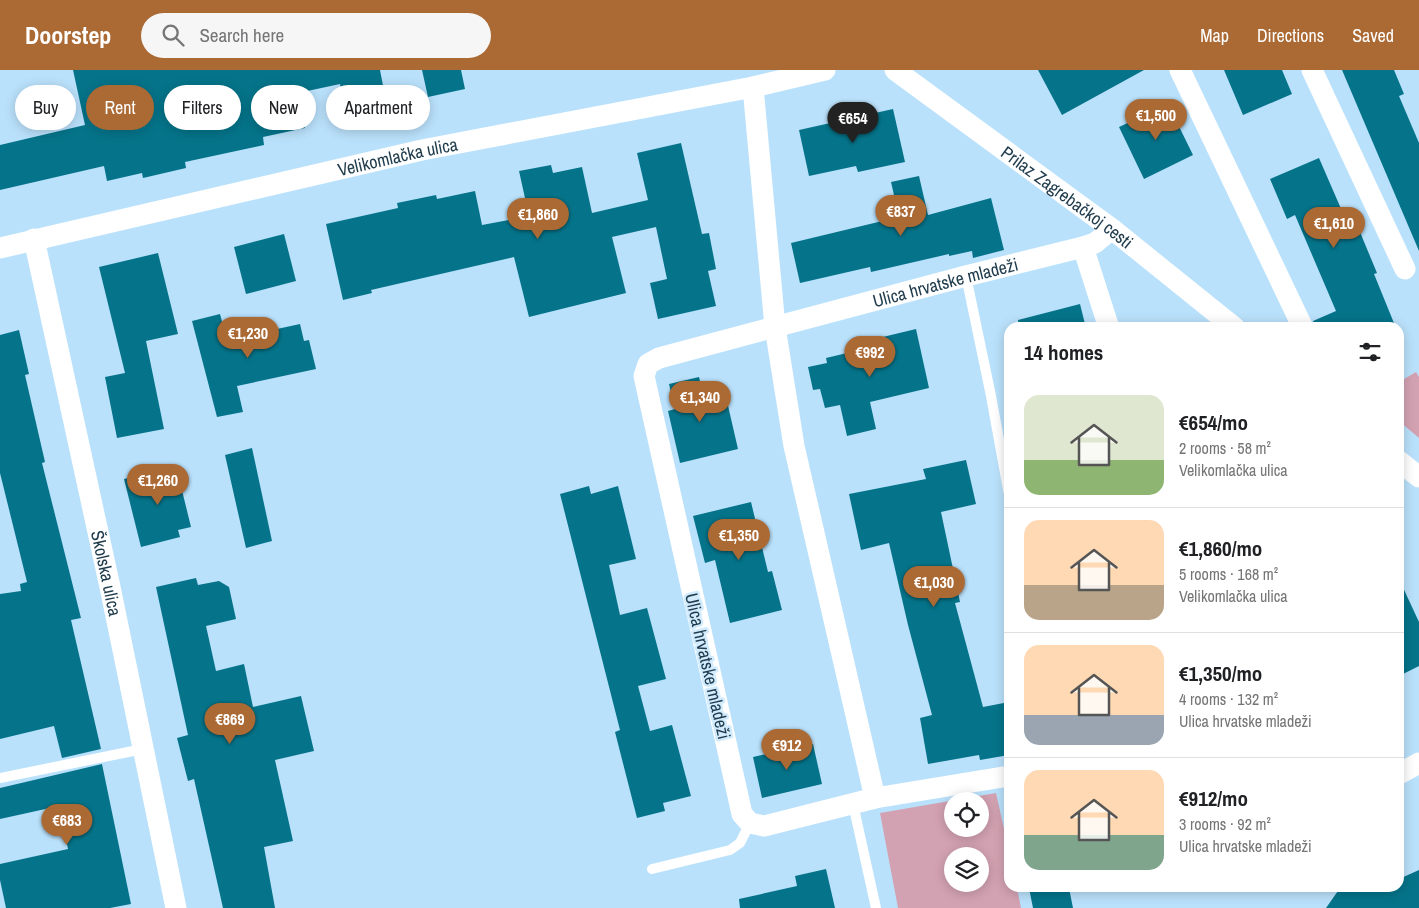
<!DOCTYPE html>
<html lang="en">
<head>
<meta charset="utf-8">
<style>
	body { margin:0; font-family:"Archivo Narrow",sans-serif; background:#f6f6f6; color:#202124; height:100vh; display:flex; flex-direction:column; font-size:19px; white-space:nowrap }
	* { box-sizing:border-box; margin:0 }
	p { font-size:16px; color:#757577 }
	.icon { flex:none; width:28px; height:28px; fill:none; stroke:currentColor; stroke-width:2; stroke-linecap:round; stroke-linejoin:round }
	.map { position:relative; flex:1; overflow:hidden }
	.side { position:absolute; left:1004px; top:252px; width:400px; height:570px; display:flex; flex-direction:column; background:#fff; border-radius:15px; box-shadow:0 2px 12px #0003 }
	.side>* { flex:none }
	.banner { position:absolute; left:15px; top:15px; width:475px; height:45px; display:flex; gap:10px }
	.controls { position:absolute; left:944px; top:722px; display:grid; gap:10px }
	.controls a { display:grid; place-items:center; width:45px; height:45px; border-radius:50%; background:#fff; box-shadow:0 2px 12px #0003; font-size:25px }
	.price { position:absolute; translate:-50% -42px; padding:0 11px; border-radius:18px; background:#ab6934; color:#fff; font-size:16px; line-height:32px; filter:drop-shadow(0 1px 2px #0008) }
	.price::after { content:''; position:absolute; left:50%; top:30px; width:15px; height:11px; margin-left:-8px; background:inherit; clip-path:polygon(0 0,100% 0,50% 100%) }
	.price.active { background:#222; color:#fff }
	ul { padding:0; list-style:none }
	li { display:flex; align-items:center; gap:15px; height:125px; padding:0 20px }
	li+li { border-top:1px solid #e0e0e0 }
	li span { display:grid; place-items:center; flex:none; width:140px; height:100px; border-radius:15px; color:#555 }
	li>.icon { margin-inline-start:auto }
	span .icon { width:60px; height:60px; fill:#fffc; stroke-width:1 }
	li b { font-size:21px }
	h2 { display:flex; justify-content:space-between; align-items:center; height:60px; padding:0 20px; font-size:21px }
	.pill { padding:0 18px; border-radius:22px; background:#fff; box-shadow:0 2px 12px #0003; font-size:18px; line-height:45px }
	.pill.active { background:#ab6934; color:#fff }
	header { display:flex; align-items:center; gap:30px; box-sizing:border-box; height:70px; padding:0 25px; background:#ab6934; color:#fff }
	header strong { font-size:24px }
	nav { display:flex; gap:28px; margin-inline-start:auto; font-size:18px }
	.search { width:350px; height:45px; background:#f6f6f6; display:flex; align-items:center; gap:12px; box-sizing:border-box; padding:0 18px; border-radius:28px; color:#757577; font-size:19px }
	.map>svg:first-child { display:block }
	.green { fill:#d3a2b2; fill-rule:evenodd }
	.building { fill:#05748a }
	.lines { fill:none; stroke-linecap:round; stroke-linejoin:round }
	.service { stroke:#fff; stroke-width:10 }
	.minor { stroke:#fff; stroke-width:21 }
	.labels { text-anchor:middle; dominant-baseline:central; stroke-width:5; stroke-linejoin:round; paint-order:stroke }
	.street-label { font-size:18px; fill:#1f3b4c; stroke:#d2ecfe }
</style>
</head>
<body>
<header>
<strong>Doorstep</strong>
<div class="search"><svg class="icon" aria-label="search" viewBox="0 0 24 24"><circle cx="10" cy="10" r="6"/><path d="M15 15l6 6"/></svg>Search here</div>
<nav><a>Map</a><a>Directions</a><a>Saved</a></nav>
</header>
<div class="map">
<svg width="1419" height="838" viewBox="0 0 1419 838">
	<rect width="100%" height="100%" fill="#bae1fb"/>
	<path class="green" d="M 1416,302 L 1419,307 L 1419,368 L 1399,351 L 1399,312 Z
		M 996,723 L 1009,781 L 1009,818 L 1017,818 L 1021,838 L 898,838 L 880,743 ZM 952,731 L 980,731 L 980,759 L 952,759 ZM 952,786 L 980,786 L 980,814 L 952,814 Z"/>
	<path class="building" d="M 73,0 L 380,0 L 387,36 L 346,44 L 340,14 L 298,23 L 305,58 L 263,67 L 264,75 L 185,92 L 186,98 L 143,108 L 142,103 L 107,111 L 104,96 L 0,120 L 0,75 L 85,55 Z
		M 422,0 L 461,0 L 465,19 L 428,27 Z
		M 1038,0 L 1144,0 L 1062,45 Z
		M 1224,0 L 1282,0 L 1292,24 L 1243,45 Z
		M 1342,0 L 1394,0 L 1404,24 L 1399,26 L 1419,73 L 1419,181 Z
		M 1168,34 L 1193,85 L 1144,109 L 1119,57 Z
		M 893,39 L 905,92 L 858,102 L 856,96 L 809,106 L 799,60 Z
		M 681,73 L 702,164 L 709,163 L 716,199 L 708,201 L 716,236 L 658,249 L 650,213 L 667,209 L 656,157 L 612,167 L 626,223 L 529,247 L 514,187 L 371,220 L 372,223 L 343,230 L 326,154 L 398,138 L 397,133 L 436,125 L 437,129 L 475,121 L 482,155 L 529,146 L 519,101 L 551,95 L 553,103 L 582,97 L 592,143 L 648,130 L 637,83 Z
		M 1319,88 L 1342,141 L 1350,138 L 1377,203 L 1374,204 L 1396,258 L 1315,258 L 1313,251 L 1336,241 L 1295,145 L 1287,149 L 1270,109 Z
		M 919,106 L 928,145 L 991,128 L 1004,180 L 973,188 L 972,181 L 949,186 L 949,184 L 871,202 L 870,197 L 800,213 L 791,173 L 899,147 L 891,112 Z
		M 284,164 L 296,211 L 246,224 L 234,177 Z
		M 158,183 L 178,264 L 146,271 L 164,359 L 117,368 L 105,307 L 125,303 L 99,197 Z
		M 1080,234 L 1086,258 L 1019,258 L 1018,250 Z
		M 220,244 L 227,270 L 300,254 L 304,271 L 309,270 L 316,299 L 237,316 L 243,342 L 217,347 L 192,251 Z
		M 916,259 L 929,318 L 870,332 L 876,359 L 847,366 L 840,335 L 825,338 L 820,319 L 813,320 L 808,297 L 827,293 L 826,288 L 868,278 L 866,271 Z
		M 19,260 L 29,304 L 25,305 L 45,392 L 42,393 L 81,548 L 71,550 L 101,679 L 62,688 L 54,656 L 0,669 L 0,524 L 21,521 L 20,514 L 27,512 L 0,403 L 0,265 Z
		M 699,307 L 705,332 L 726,327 L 738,379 L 680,393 L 668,341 L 675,339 L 669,314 Z
		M 252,378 L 272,471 L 246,478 L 225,385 Z
		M 966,390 L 976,434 L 941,442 L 960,532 L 955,533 L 983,637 L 1009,632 L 1009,685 L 980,690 L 979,685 L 928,694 L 920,648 L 932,645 L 908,555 L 889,473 L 861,480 L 849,424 L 926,409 L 923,399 Z
		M 176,396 L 191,457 L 178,460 L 180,467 L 141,477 L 124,409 Z
		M 589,416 L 591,424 L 618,416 L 636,489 L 609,495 L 620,545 L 647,538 L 666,609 L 638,616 L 650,661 L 672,655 L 691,726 L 663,733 L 665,741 L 637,748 L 615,662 L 620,660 L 560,424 Z
		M 751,432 L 768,502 L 772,501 L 782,540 L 730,553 L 715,490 L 705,493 L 693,446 Z
		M 196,508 L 198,515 L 219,511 L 229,517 L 236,549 L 206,556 L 216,601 L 244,594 L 253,637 L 301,626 L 314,681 L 275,690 L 293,771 L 264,777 L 275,838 L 223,838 L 194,709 L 188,711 L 177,668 L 188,665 L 156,517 Z
		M 1399,509 L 1419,552 L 1419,596 L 1399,606 Z
		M 813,674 L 822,714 L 762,728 L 753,687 Z
		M 102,694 L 131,834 L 110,838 L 6,838 L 0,810 L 0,794 L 68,779 L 59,736 L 0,749 L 0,718 Z
		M 826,799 L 835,838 L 740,838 L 739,829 L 797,816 L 795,806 Z
		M 1419,800 L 1419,838 L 1326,838 L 1340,818 L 1399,818 L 1399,809 Z
		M 1029,818 L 1069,818 L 1073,838 L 1033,838 Z"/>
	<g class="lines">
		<path class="service" d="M 966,206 L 991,326 L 1009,425
			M 0,708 L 143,679
			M 853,734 L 876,838
			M 652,799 L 730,780 L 740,773 L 750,753"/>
		<g class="minor">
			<path id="s1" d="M 895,0 L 1112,159 L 1235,258"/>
			<path d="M 1180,0 L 1303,258"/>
			<path d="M 1312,0 L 1405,199"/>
			<path d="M 753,17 L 775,257 L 794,376 L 875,728 L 1009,706"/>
			<path id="s2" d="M 34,169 L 110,517 L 176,838"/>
			<path d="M 1083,177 L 1109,258"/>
			<path id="s3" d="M 0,178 L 422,80 L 753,17 L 825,0"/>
			<path d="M 1399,391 L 1419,407"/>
			<path d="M 1399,704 L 1419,693"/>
			<path id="s4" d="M 875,728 L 764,756 L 750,753 L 742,744 L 644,306 L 648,294 L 659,288 L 966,206 L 1083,177 L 1095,173 L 1112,159"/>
		</g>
	</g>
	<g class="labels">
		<g class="street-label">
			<text stroke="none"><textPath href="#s3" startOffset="408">Velikomlačka ulica</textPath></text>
			<text stroke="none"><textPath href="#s1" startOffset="214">Prilaz Zagrebačkoj cesti</textPath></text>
			<text stroke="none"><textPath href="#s4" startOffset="911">Ulica hrvatske mladeži</textPath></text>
			<text stroke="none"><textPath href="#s2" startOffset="342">Školska ulica</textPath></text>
			<text transform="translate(708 596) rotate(77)">Ulica hrvatske mladeži</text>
		</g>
	</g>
</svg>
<div class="controls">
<a><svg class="icon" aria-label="locate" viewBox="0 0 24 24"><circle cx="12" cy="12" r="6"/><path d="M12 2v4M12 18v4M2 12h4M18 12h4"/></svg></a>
<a><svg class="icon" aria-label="layers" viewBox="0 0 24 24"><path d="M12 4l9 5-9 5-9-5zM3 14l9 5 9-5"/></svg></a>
</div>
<b class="price" style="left:1156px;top:71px">€1,500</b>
<b class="price active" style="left:853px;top:74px">€654</b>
<b class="price" style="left:901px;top:167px">€837</b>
<b class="price" style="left:538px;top:170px">€1,860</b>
<b class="price" style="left:1334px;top:179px">€1,610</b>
<b class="price" style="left:248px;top:289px">€1,230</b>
<b class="price" style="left:870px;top:308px">€992</b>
<b class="price" style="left:700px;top:353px">€1,340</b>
<b class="price" style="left:158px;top:436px">€1,260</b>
<b class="price" style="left:739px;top:491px">€1,350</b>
<b class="price" style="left:934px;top:538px">€1,030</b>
<b class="price" style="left:230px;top:675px">€869</b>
<b class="price" style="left:787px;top:701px">€912</b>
<b class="price" style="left:67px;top:776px">€683</b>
<div class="banner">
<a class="pill">Buy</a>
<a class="pill active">Rent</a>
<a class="pill">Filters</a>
<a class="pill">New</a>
<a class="pill">Apartment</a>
</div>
<section class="side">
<h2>14 homes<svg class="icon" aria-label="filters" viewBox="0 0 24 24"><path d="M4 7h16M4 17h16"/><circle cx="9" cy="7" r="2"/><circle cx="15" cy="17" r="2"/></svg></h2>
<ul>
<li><span style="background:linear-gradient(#dfe7d0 65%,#8fb573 0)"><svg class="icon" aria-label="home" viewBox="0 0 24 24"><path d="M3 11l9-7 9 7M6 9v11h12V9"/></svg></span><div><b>€654/mo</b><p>2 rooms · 58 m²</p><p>Velikomlačka ulica</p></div></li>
<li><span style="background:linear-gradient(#ffd9b3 65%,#b9a48a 0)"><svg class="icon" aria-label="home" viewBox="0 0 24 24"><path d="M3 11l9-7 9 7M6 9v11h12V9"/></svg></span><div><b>€1,860/mo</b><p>5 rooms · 168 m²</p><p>Velikomlačka ulica</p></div></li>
<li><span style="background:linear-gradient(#ffd9b3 70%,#9aa5b1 0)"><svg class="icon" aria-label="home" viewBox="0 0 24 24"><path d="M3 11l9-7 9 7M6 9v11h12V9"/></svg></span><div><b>€1,350/mo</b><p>4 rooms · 132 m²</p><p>Ulica hrvatske mladeži</p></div></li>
<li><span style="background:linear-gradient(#ffd9b3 65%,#7fa58c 0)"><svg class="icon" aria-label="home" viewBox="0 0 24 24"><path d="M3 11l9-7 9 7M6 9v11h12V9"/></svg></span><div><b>€912/mo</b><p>3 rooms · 92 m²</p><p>Ulica hrvatske mladeži</p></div></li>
</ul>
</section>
</div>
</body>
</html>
